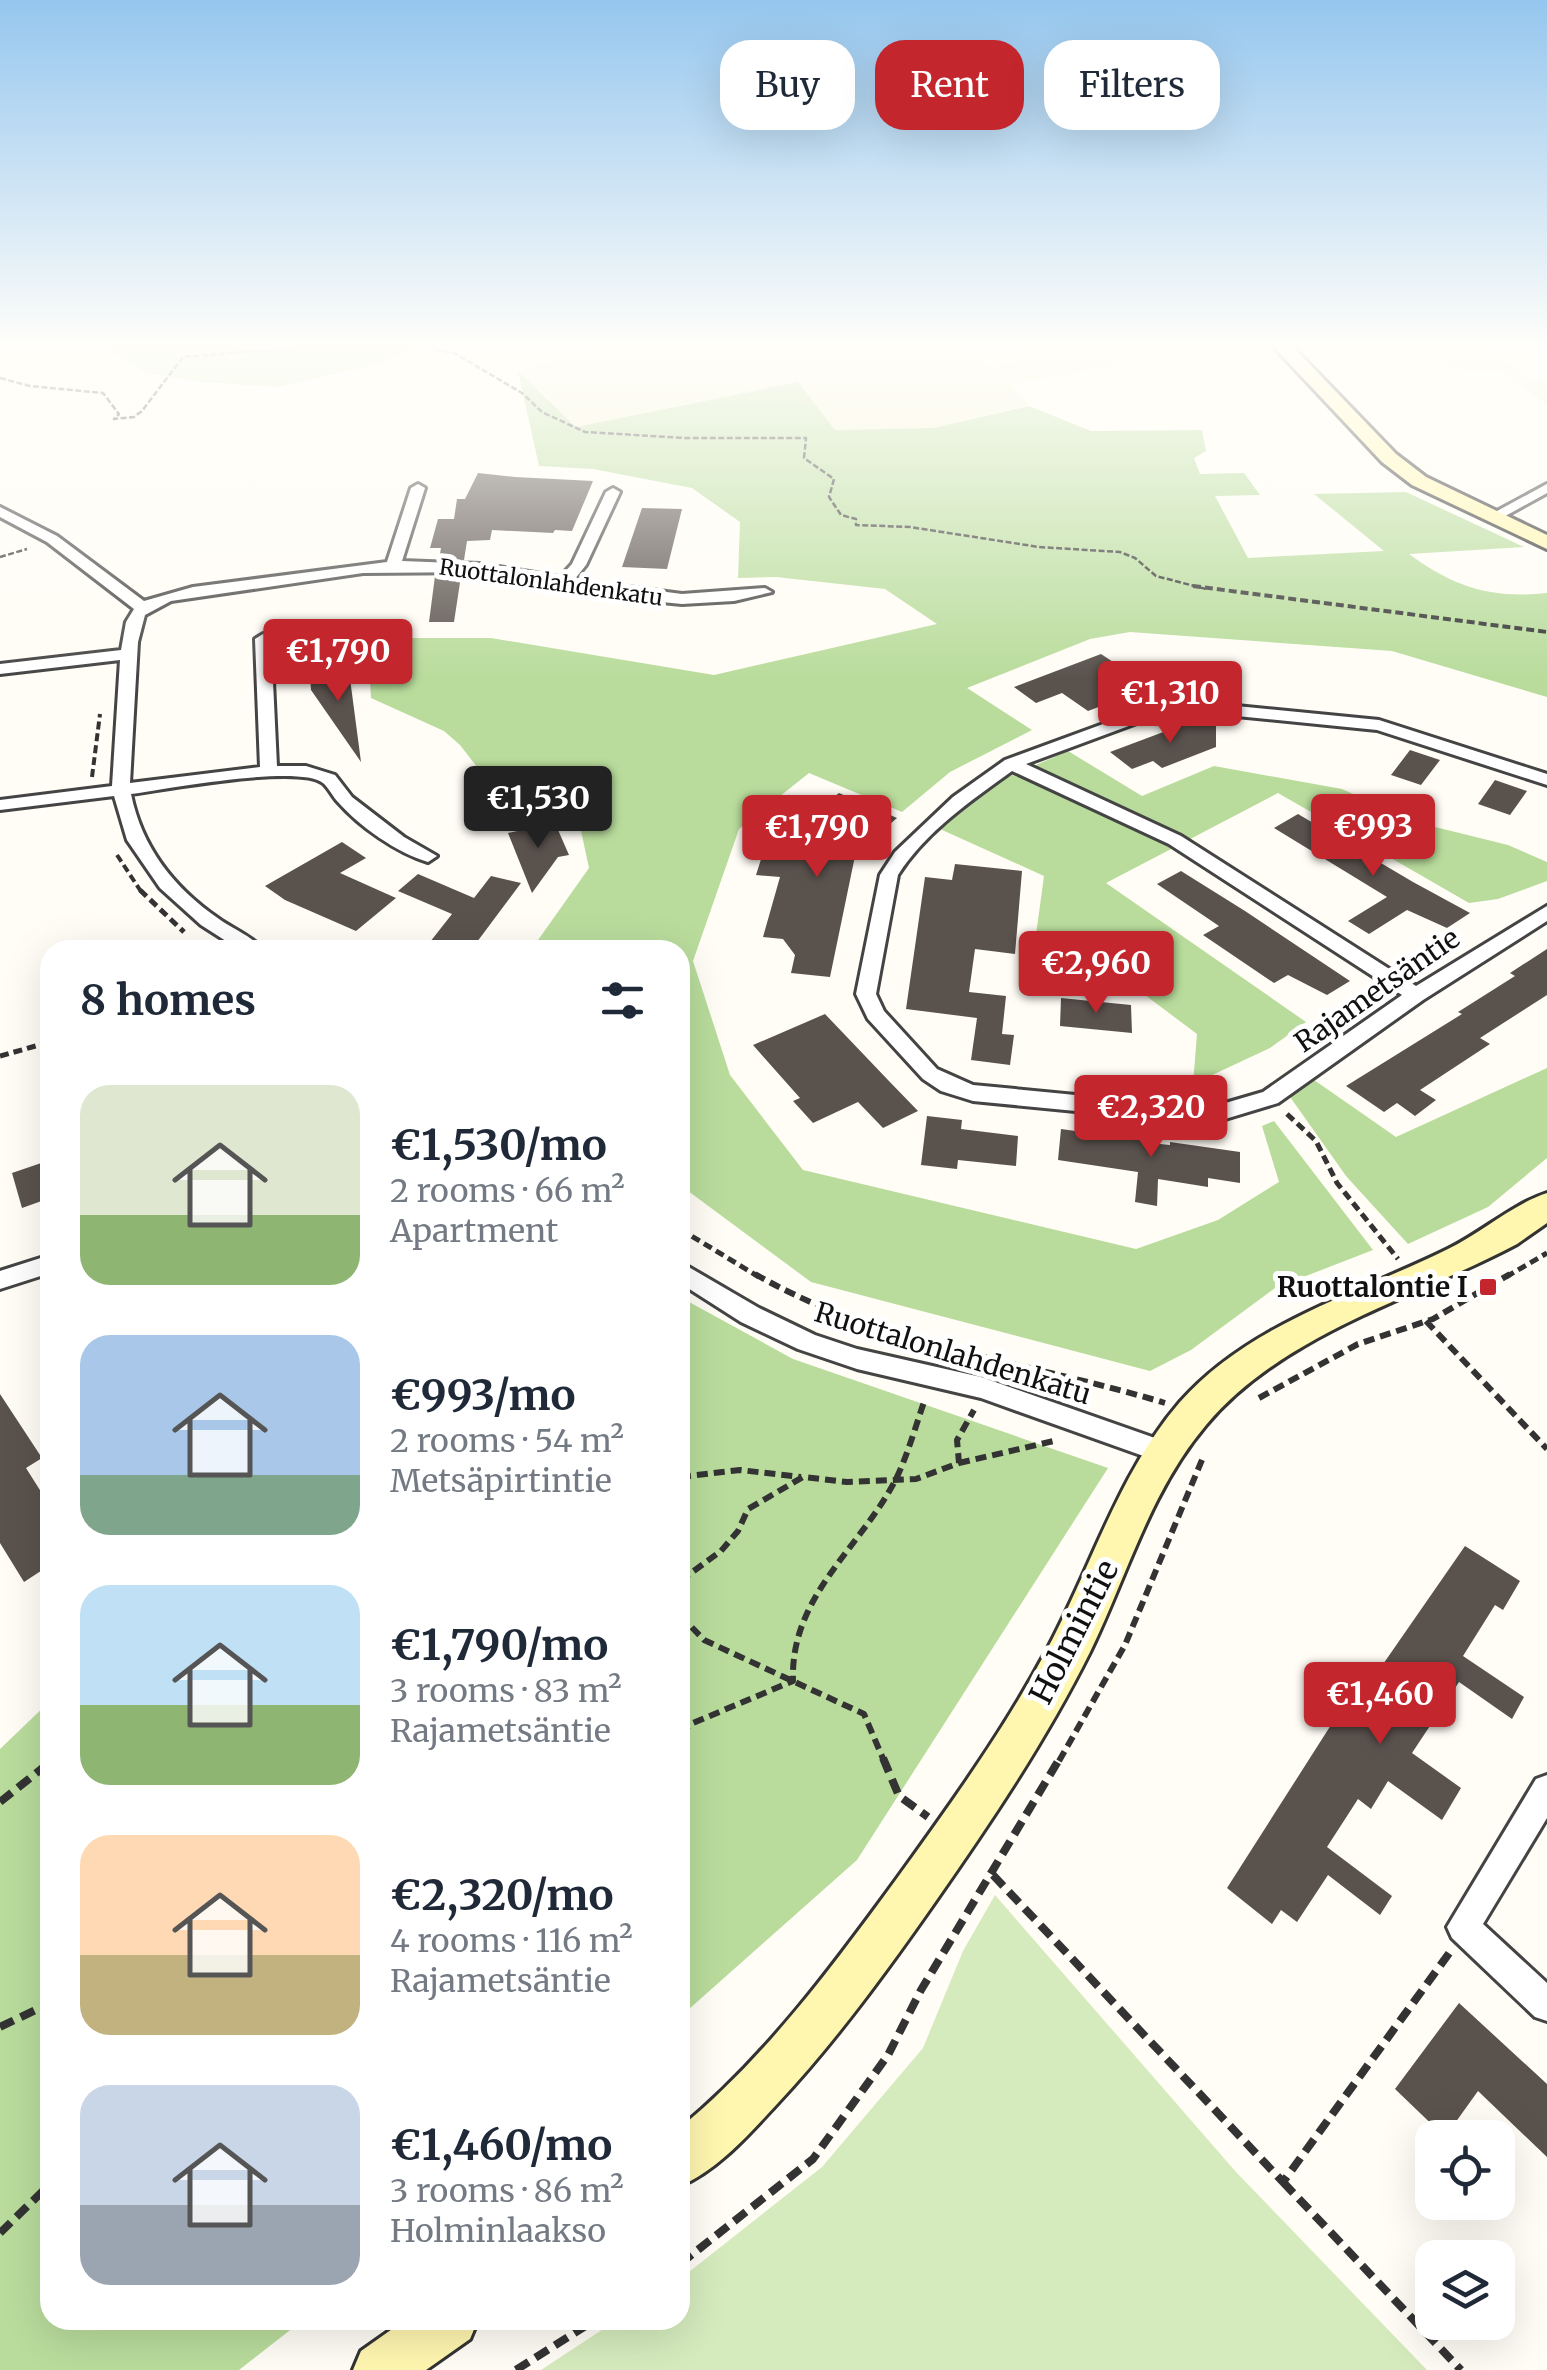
<!DOCTYPE html>
<html lang="en">
<head>
<meta charset="utf-8">
<style>
	body { margin:0; font-family:Merriweather,serif; background:#f2f2f3; color:#1f2937; height:100vh; display:flex; flex-direction:column; font-size:38px; white-space:nowrap }
	* { box-sizing:border-box; margin:0 }
	p { font-size:32px; color:#747a83 }
	.icon { flex:none; width:55px; height:55px; fill:none; stroke:currentColor; stroke-width:2; stroke-linecap:round; stroke-linejoin:round }
	.map { position:relative; flex:1; overflow:hidden }
	.sheet { position:absolute; left:40px; top:940px; width:650px; height:1390px; display:flex; flex-direction:column; background:#fff; border-radius:30px; box-shadow:0 10px 40px #0002 }
	.sheet>* { flex:none }
	.banner { position:absolute; left:720px; top:40px; width:675px; height:90px; display:flex; gap:20px }
	.buttons { position:absolute; left:1415px; top:2120px; display:grid; gap:20px }
	.buttons a { display:grid; place-items:center; width:100px; height:100px; border-radius:20px; background:#fff; box-shadow:0 10px 40px #0002; font-size:50px }
	.price { position:absolute; translate:-50% -85px; padding:0 22px; border-radius:10px; background:#c4262e; color:#fff; font-size:32px; line-height:65px; filter:drop-shadow(0 2px 5px #0008) }
	.price::after { content:''; position:absolute; left:50%; top:60px; width:30px; height:22px; margin-left:-15px; background:inherit; clip-path:polygon(0 0,100% 0,50% 100%) }
	.price.on { background:#222; color:#fff }
	ul { padding:0; list-style:none }
	li { display:flex; align-items:center; gap:30px; height:250px; padding:0 40px }
	li span { display:grid; place-items:center; flex:none; width:280px; height:200px; border-radius:30px; color:#555 }
	li>.icon { margin-inline-start:auto }
	span .icon { width:120px; height:120px; fill:#fffc; stroke-width:1 }
	li b { font-size:42px }
	h2 { display:flex; justify-content:space-between; align-items:center; height:120px; padding:0 40px; font-size:42px }
	.chip { padding:0 35px; border-radius:30px; background:#fff; box-shadow:0 10px 40px #0002; font-size:35px; line-height:90px }
	.chip.on { background:#c4262e; color:#fff }
	.map>svg:first-child { display:block }
	.farmland { fill:#f6f3d4 }
	.green { fill:#d5ebbd }
	.forest { fill:#b9dc9c }
	.building { fill:#5a524d }
	.lines { fill:none; stroke-linecap:round; stroke-linejoin:round }
	.street-casing { stroke:#444; stroke-width:6 }
	.secondary-casing { stroke:#333; stroke-width:6 }
	.path-far4 { stroke:#333; stroke-width:2.5; stroke-dasharray:6 2.5; stroke-linecap:butt }
	.path-far3 { stroke:#333; stroke-width:4; stroke-dasharray:8 4; stroke-linecap:butt }
	.path-far2 { stroke:#333; stroke-width:5; stroke-dasharray:9 5; stroke-linecap:butt }
	.path-far1 { stroke:#333; stroke-width:6; stroke-dasharray:11 6; stroke-linecap:butt }
	.path { stroke:#333; stroke-width:8; stroke-dasharray:15 8; stroke-linecap:butt }
	.street { fill:#fff; fill-rule:evenodd }
	.secondary { fill:#fff6b0; fill-rule:evenodd }
	.poi-dot { fill:#c4262e; stroke:#fff; stroke-width:4 }
	.labels { text-anchor:middle; dominant-baseline:central; stroke-width:10; stroke-linejoin:round; paint-order:stroke }
	.far-street-label { font-size:22px; fill:#111; stroke:#fff }
	.street-label { font-size:28px; fill:#111; stroke:#fff }
	.poi-label { font-size:28px; font-weight:bold; fill:#111; stroke:#fff; text-anchor:end }
	.near-street-label { font-size:32px; fill:#111; stroke:#fff }
</style>
</head>
<body>
<div class="map">
<svg width="1547" height="2370" viewBox="0 0 1547 2370">
	<rect width="100%" height="100%" fill="#fffdf5"/>
	<path class="farmland" d="M 595,346 L 958,346 L 991,367 L 1020,361 L 1019,346 L 1488,346 L 1526,378 L 1547,383 L 1547,405 L 1500,370 L 1461,370 L 1449,364 L 1126,363 L 1011,385 L 1029,405 L 934,428 L 835,430 L 798,382 L 576,427 L 518,371 Z"/>
	<path class="green" d="M 100,346 L 428,346 L 360,368 L 278,387 L 204,382 L 148,373 Z
		M 995,1895 L 1236,2172 L 1427,2370 L 541,2370 L 617,2320 L 680,2320 L 680,2279 L 822,2167 L 923,2048 L 963,1951 Z"/>
	<path class="forest" d="M 518,371 L 576,427 L 798,382 L 835,430 L 934,428 L 1029,406 L 1091,431 L 1202,430 L 1206,451 L 1194,458 L 1200,474 L 1244,473 L 1260,495 L 1215,496 L 1248,558 L 1384,551 L 1314,494 L 1406,492 L 1524,547 L 1409,554 C 1454,587 1491,599 1547,593 L 1547,697 L 1392,651 L 1130,632 L 1090,639 L 967,688 L 1032,730 L 950,772 L 902,812 L 809,773 L 739,829 L 693,961 L 730,1075 L 803,1170 L 1136,1249 L 1218,1220 L 1279,1182 L 1262,1126 L 1274,1121 L 1373,1250 L 1275,1288 L 1191,1350 L 1150,1371 L 811,1282 L 680,1185 L 680,950 L 531,950 L 589,868 L 577,812 L 514,815 L 460,745 L 444,731 L 371,698 L 369,662 L 377,649 L 408,638 L 491,638 L 714,675 L 937,624 L 885,589 L 776,577 L 738,578 L 740,522 L 692,488 L 593,469 L 539,466 Z
		M 1068,751 L 1142,796 L 1214,766 L 1342,789 L 1415,822 L 1508,845 L 1547,862 L 1547,881 L 1498,899 L 1469,903 L 1278,793 L 1106,883 L 1306,1022 L 1270,1048 L 1193,1084 L 1197,1034 L 1141,992 L 1029,986 L 1044,876 L 940,829 L 1006,778 Z
		M 1547,1068 L 1547,1158 L 1488,1207 L 1408,1244 L 1346,1176 L 1283,1087 L 1304,1073 L 1396,1137 Z
		M 680,1297 L 793,1359 L 1108,1468 L 857,1860 L 680,2017 Z
		M 50,1701 L 50,2320 L 303,2320 L 239,2370 L 0,2370 L 0,1749 Z"/>
	<path class="building" d="M 478,473 L 515,477 L 593,481 L 572,531 L 555,530 L 553,533 L 492,530 L 490,540 L 467,541 L 464,560 L 439,559 L 441,548 L 430,548 L 438,519 L 454,519 L 457,499 L 465,499 Z
		M 642,508 L 682,509 L 667,569 L 622,567 Z
		M 435,576 L 461,576 L 454,622 L 429,622 Z
		M 1101,654 L 1151,687 L 1088,711 L 1062,693 L 1036,703 L 1014,687 Z
		M 349,671 L 361,762 L 311,690 L 310,676 Z
		M 1190,722 L 1216,724 L 1216,747 L 1162,768 L 1153,761 L 1132,769 L 1110,752 Z
		M 1410,750 L 1440,760 L 1421,785 L 1391,775 Z
		M 1495,780 L 1527,791 L 1510,815 L 1478,804 Z
		M 839,793 L 897,818 L 877,835 L 861,827 L 830,977 L 791,973 L 795,955 L 783,939 L 763,937 L 780,877 L 756,875 L 763,853 Z
		M 1298,814 L 1413,882 L 1470,913 L 1447,928 L 1407,910 L 1369,934 L 1348,921 L 1387,897 L 1274,828 Z
		M 555,823 L 569,855 L 558,857 L 532,893 L 508,833 Z
		M 342,842 L 366,858 L 340,873 L 396,898 L 356,931 L 285,900 L 265,886 Z
		M 955,864 L 1022,871 L 1015,954 L 975,949 L 969,992 L 1006,996 L 1002,1034 L 1014,1035 L 1010,1065 L 971,1060 L 977,1018 L 906,1009 L 925,877 L 952,880 Z
		M 1181,871 L 1245,911 L 1350,981 L 1327,995 L 1288,975 L 1274,983 L 1203,935 L 1219,926 L 1157,884 Z
		M 418,874 L 474,898 L 491,876 L 521,883 L 471,950 L 459,950 L 430,942 L 452,914 L 398,891 Z
		M 1547,949 L 1547,995 L 1480,1038 L 1490,1044 L 1420,1090 L 1436,1100 L 1415,1116 L 1397,1103 L 1384,1112 L 1346,1086 L 1462,1014 L 1458,1012 L 1515,976 L 1510,973 Z
		M 1061,998 L 1131,1005 L 1132,1033 L 1060,1026 Z
		M 825,1014 L 888,1080 L 918,1111 L 883,1128 L 858,1102 L 813,1123 L 793,1101 L 800,1098 L 753,1045 Z
		M 927,1116 L 962,1120 L 961,1129 L 1018,1136 L 1016,1166 L 958,1160 L 957,1169 L 921,1165 Z
		M 1141,1126 L 1161,1127 L 1160,1144 L 1170,1145 L 1170,1142 L 1240,1152 L 1240,1183 L 1208,1178 L 1208,1187 L 1158,1179 L 1157,1206 L 1135,1202 L 1138,1172 L 1058,1160 L 1061,1129 L 1140,1140 Z
		M 50,1160 L 50,1198 L 22,1208 L 12,1173 Z
		M 0,1394 L 42,1458 L 26,1468 L 50,1506 L 50,1565 L 24,1582 L 0,1543 Z
		M 1465,1546 L 1520,1581 L 1503,1610 L 1495,1605 L 1463,1656 L 1524,1697 L 1512,1719 L 1459,1682 L 1412,1753 L 1461,1788 L 1442,1820 L 1388,1781 L 1371,1809 L 1358,1799 L 1327,1847 L 1392,1896 L 1380,1915 L 1328,1875 L 1297,1922 L 1281,1910 L 1272,1924 L 1227,1888 L 1338,1714 L 1345,1719 Z
		M 1459,2003 L 1547,2084 L 1547,2157 L 1478,2091 L 1445,2137 L 1395,2089 Z"/>
	<g class="lines">
		<g class="street-casing">
			<path id="street" d="M 418,484 L 425,488 L 402,561 L 480,564 L 560,577 L 572,564 L 606,492 L 613,488 L 620,492 L 586,565 L 574,580 L 682,594 L 765,588 L 772,592 L 734,601 L 682,604 L 631,599 L 480,572 L 363,573 L 171,601 L 145,615 L 138,642 L 130,783 L 260,767 L 255,639 L 263,634 L 271,639 L 277,766 L 306,766 L 335,775 L 352,797 L 404,837 L 437,856 L 428,862 C 397,853 359,826 338,802 C 333,797 329,788 323,783 C 299,764 167,789 131,794 C 142,848 174,888 219,919 C 233,929 253,937 264,950 L 240,950 L 201,925 L 160,888 L 127,840 L 114,796 L 0,810 L 0,800 L 112,786 L 120,660 L 0,674 L 0,664 L 121,650 L 126,622 L 134,609 L 47,542 L 0,517 L 0,507 L 57,536 L 144,601 L 193,587 L 387,562 L 411,488 Z
				M 1547,484 L 1547,493 L 1498,520 L 1486,517 Z
				M 1196,702 L 1379,720 L 1547,774 L 1547,785 L 1377,730 L 1196,712 L 1153,717 L 1026,764 L 1181,836 L 1416,986 L 1547,906 L 1547,921 L 1423,1000 L 1278,1103 L 1222,1120 L 1179,1121 L 973,1101 L 941,1091 L 923,1079 L 868,1019 L 856,994 L 880,875 L 895,852 L 953,797 L 1005,760 L 1144,709 ZM 1012,771 L 1169,844 L 1402,995 L 1263,1092 L 1222,1104 L 1179,1105 L 973,1085 L 937,1069 L 884,1011 L 876,994 L 898,875 C 925,832 972,800 1012,771 Z
				M 50,1255 L 50,1273 L 0,1289 L 0,1271 Z
				M 680,1262 L 759,1308 L 815,1335 L 857,1349 L 981,1377 L 1172,1444 L 1176,1452 L 1172,1460 L 1163,1463 L 981,1398 L 857,1369 L 798,1349 L 741,1322 L 680,1283 Z
				M 1547,1775 L 1547,1818 L 1483,1924 L 1547,1983 L 1547,2021 L 1535,2017 L 1452,1938 L 1447,1927 L 1536,1779 Z"/>
		</g>
		<g class="secondary-casing">
			<path id="secondary" d="M 1273,346 L 1292,346 L 1396,454 L 1426,477 L 1547,535 L 1547,549 L 1412,485 L 1382,462 Z
				M 1547,1193 L 1547,1223 L 1517,1244 C 1414,1299 1283,1333 1206,1425 C 1150,1491 1127,1576 1090,1652 C 1046,1740 991,1822 935,1902 C 886,1972 835,2042 777,2104 C 749,2134 718,2170 680,2186 L 680,2128 C 765,2058 833,1966 898,1877 C 950,1805 1002,1733 1044,1655 C 1090,1572 1117,1475 1180,1402 C 1250,1323 1357,1294 1448,1249 C 1481,1233 1513,1204 1547,1193 Z
				M 405,2320 L 478,2320 L 470,2339 L 426,2370 L 353,2370 L 361,2351 Z"/>
		</g>
		<path class="path-far4" d="M 419,346 L 456,354 L 522,393 L 542,412 L 585,432 L 686,438 L 806,438 L 804,458 L 834,479 L 829,497 L 841,515 L 856,519 L 856,525 L 910,527 L 1039,547 L 1120,552 L 1135,558 L 1156,576 L 1206,589
			M 0,378 L 30,386 L 103,393 L 119,414 L 114,419 L 134,417 L 142,411 L 183,357 L 325,346
			M 0,557 L 27,549"/>
		<path class="path-far3" d="M 1193,586 L 1547,632
			M 92,777 L 100,714
			M 117,855 L 142,893"/>
		<path class="path-far2" d="M 140,890 L 184,932
			M 0,1056 L 50,1042
			M 1287,1114 L 1316,1141 L 1337,1183 L 1398,1259
			M 680,1229 L 759,1277
			M 1506,1277 L 1547,1253"/>
		<path class="path-far1" d="M 755,1274 C 882,1347 1027,1361 1165,1403
			M 1426,1321 L 1547,1449
			M 1259,1398 L 1358,1344 L 1433,1319 L 1510,1274
			M 959,1463 L 1058,1440
			M 680,1477 L 740,1470 L 801,1477
			M 680,1581 L 721,1551 L 738,1531 L 748,1509 L 803,1477 L 847,1482 L 916,1479 L 959,1463 L 957,1440 L 974,1410
			M 680,1615 L 704,1640 L 864,1714 L 884,1761
			M 680,1733 L 693,1723 L 793,1681 C 790,1596 860,1549 896,1479 C 908,1454 916,1425 925,1399
			M 1059,1761 L 1125,1645 L 1204,1455"/>
		<path class="path" d="M 883,1758 L 899,1796 L 928,1817
			M 0,1802 L 50,1762
			M 993,1875 L 1283,2182 L 1450,1952
			M 0,2027 L 50,2003
			M 1283,2182 L 1461,2370
			M 0,2233 L 50,2184
			M 680,2264 L 813,2159 L 888,2055 L 921,1990 L 1060,1758
			M 516,2370 L 595,2320"/>
		<use href="#street" class="street"/>
		<use href="#secondary" class="secondary"/>
	</g>
	<linearGradient id="sky" x2="0" y2="1"><stop stop-color="#95c6ee"/><stop offset="0.51" stop-color="#fffefa"/><stop offset="1" stop-color="#fffefa" stop-opacity="0"/></linearGradient>
	<rect width="1547" height="678" fill="url(#sky)"/>
	<rect class="poi-dot" x="1478" y="1277" width="20" height="20" rx="5"/>
	<g class="labels">
		<g class="far-street-label">
			<text transform="translate(551 582) rotate(8)">Ruottalonlahdenkatu</text>
		</g>
		<g class="street-label">
			<text transform="translate(1377 990) rotate(-35)">Rajametsäntie</text>
			<text transform="translate(953 1353) rotate(17)">Ruottalonlahdenkatu</text>
		</g>
		<g class="poi-label">
			<text x="1468" y="1287">Ruottalontie I</text>
		</g>
		<g class="near-street-label">
			<text transform="translate(1074 1632) rotate(-63)">Holmintie</text>
		</g>
	</g>
</svg>
<div class="buttons">
<a><svg class="icon" aria-label="locate" viewBox="0 0 24 24"><circle cx="12" cy="12" r="6"/><path d="M12 2v4M12 18v4M2 12h4M18 12h4"/></svg></a>
<a><svg class="icon" aria-label="layers" viewBox="0 0 24 24"><path d="M12 4l9 5-9 5-9-5zM3 14l9 5 9-5"/></svg></a>
</div>
<b class="price" style="left:338px;top:704px">€1,790</b>
<b class="price" style="left:1170px;top:746px">€1,310</b>
<b class="price on" style="left:538px;top:851px">€1,530</b>
<b class="price" style="left:1373px;top:879px">€993</b>
<b class="price" style="left:817px;top:880px">€1,790</b>
<b class="price" style="left:1096px;top:1016px">€2,960</b>
<b class="price" style="left:1151px;top:1160px">€2,320</b>
<b class="price" style="left:1380px;top:1747px">€1,460</b>
<div class="banner">
<a class="chip">Buy</a>
<a class="chip on">Rent</a>
<a class="chip">Filters</a>
</div>
<section class="sheet">
<h2>8 homes<svg class="icon" aria-label="filters" viewBox="0 0 24 24"><path d="M4 7h16M4 17h16"/><circle cx="9" cy="7" r="2"/><circle cx="15" cy="17" r="2"/></svg></h2>
<ul>
<li><span style="background:linear-gradient(#dfe7d0 65%,#8fb573 0)"><svg class="icon" aria-label="home" viewBox="0 0 24 24"><path d="M3 11l9-7 9 7M6 9v11h12V9"/></svg></span><div><b>€1,530/mo</b><p>2 rooms · 66 m²</p><p>Apartment</p></div></li>
<li><span style="background:linear-gradient(#a9c7e8 70%,#7fa58c 0)"><svg class="icon" aria-label="home" viewBox="0 0 24 24"><path d="M3 11l9-7 9 7M6 9v11h12V9"/></svg></span><div><b>€993/mo</b><p>2 rooms · 54 m²</p><p>Metsäpirtintie</p></div></li>
<li><span style="background:linear-gradient(#bfe0f5 60%,#8fb573 0)"><svg class="icon" aria-label="home" viewBox="0 0 24 24"><path d="M3 11l9-7 9 7M6 9v11h12V9"/></svg></span><div><b>€1,790/mo</b><p>3 rooms · 83 m²</p><p>Rajametsäntie</p></div></li>
<li><span style="background:linear-gradient(#ffd9b3 60%,#c2b280 0)"><svg class="icon" aria-label="home" viewBox="0 0 24 24"><path d="M3 11l9-7 9 7M6 9v11h12V9"/></svg></span><div><b>€2,320/mo</b><p>4 rooms · 116 m²</p><p>Rajametsäntie</p></div></li>
<li><span style="background:linear-gradient(#c9d6e8 60%,#9aa5b1 0)"><svg class="icon" aria-label="home" viewBox="0 0 24 24"><path d="M3 11l9-7 9 7M6 9v11h12V9"/></svg></span><div><b>€1,460/mo</b><p>3 rooms · 86 m²</p><p>Holminlaakso</p></div></li>
</ul>
</section>
</div>
</body>
</html>
